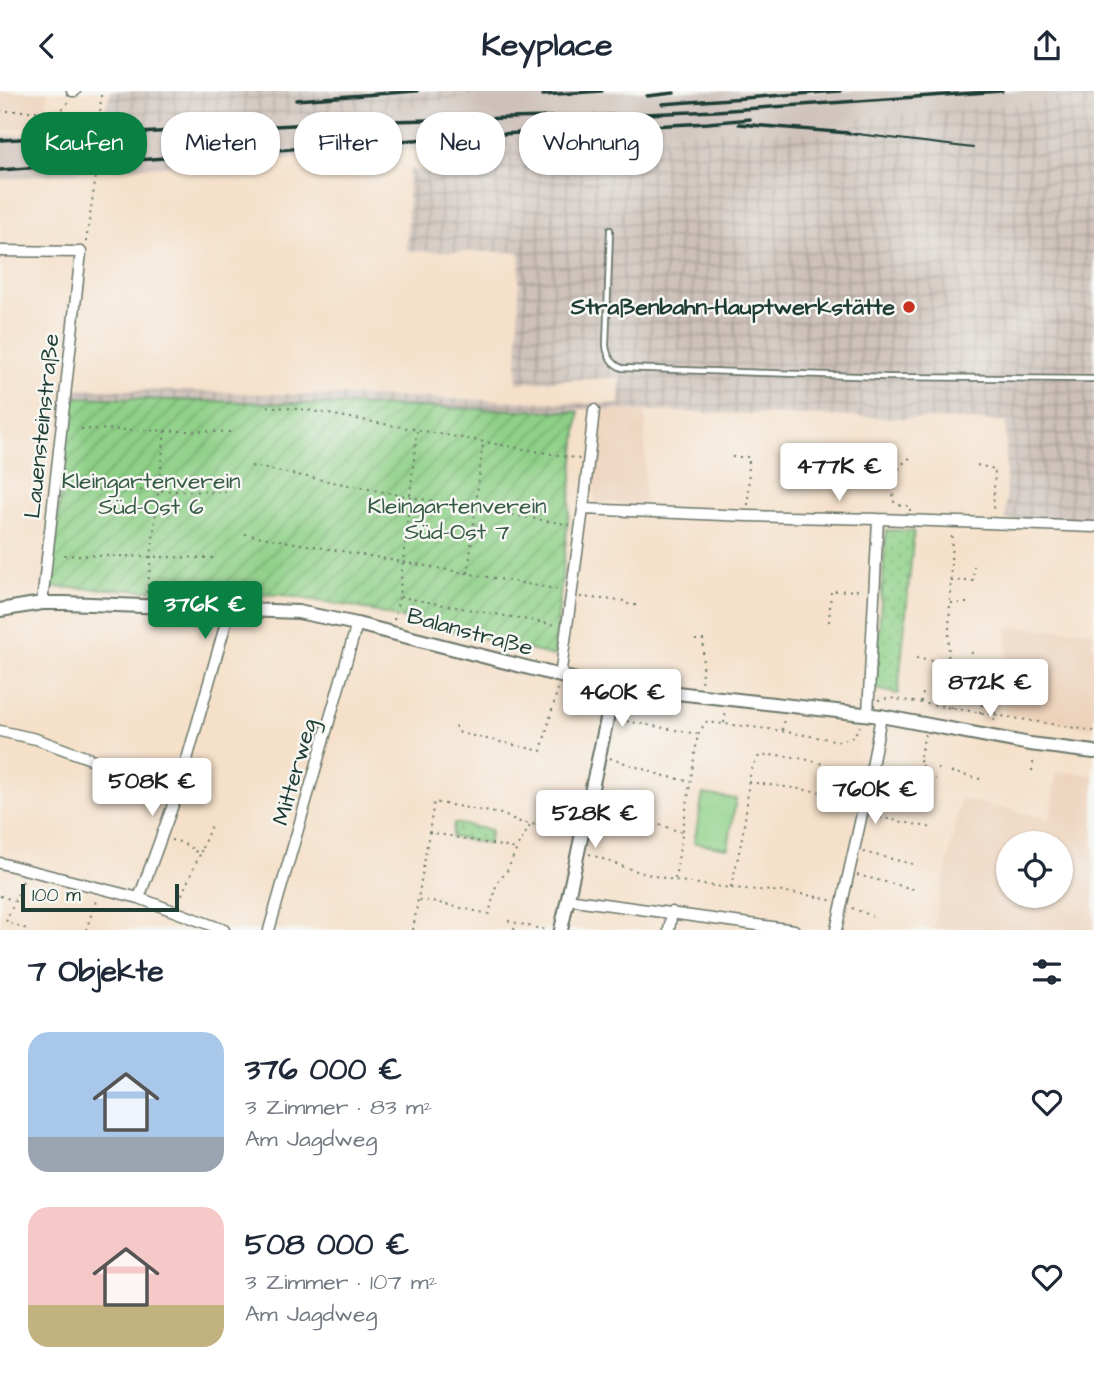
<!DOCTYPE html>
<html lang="de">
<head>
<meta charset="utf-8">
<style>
	body { margin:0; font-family:"Architects Daughter",sans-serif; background:#f2f2f3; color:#1f2937; height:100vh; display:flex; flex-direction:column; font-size:26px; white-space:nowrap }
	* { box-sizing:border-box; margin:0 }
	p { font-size:23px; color:#747a83 }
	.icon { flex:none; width:38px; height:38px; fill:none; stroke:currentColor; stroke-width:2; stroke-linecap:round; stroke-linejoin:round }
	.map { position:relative; height:839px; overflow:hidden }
	.details { display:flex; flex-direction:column; background:#fff; flex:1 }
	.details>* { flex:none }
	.hud { position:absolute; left:21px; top:21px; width:700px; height:63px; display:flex; gap:14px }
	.fabs { position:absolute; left:996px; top:740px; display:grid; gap:14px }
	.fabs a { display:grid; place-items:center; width:77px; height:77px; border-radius:50%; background:#fff; box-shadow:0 2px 5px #0004; font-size:35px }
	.scale { position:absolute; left:21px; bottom:18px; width:158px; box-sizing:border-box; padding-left:7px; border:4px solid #1f3d34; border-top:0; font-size:19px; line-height:24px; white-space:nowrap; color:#1f3d34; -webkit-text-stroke:5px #f6f6f2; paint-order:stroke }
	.price { position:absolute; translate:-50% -60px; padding:0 16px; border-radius:7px; background:#fff; color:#222; font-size:23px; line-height:46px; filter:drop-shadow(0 2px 4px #0008) }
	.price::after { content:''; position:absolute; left:50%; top:42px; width:21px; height:16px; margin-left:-10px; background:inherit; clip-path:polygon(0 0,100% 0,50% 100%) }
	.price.current { background:#0b8043; color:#fff }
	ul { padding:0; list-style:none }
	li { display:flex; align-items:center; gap:21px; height:175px; padding:0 28px }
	li span { display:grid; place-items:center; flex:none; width:196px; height:140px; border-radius:21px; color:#555 }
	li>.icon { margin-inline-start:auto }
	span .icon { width:84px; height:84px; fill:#fffc; stroke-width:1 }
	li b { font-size:30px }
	h2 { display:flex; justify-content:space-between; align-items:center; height:84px; padding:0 28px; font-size:30px }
	.tag { padding:0 24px; border-radius:28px; background:#fff; box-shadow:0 2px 5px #0004; font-size:24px; line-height:63px }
	.tag.current { background:#0b8043; color:#fff }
	header { display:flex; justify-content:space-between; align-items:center; height:91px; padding:0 28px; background:#fff; font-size:32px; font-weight:800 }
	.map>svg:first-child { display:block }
	.built { fill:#edd2ba; fill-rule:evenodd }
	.industrial { fill:url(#industrial-grid) }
	.railway { fill:#cec1ba }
	.grass { fill:url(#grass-dots); stroke:#56865e; stroke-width:2 }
	.garden { fill:url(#garden-furrows); stroke:#56865e; stroke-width:2 }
	.pitch { fill:#8ed087; stroke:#56865e; stroke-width:2 }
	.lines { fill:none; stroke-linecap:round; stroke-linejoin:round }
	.service-casing { stroke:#6a7668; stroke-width:8 }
	.minor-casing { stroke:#6a7668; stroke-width:13 }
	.tertiary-casing { stroke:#6a7668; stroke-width:16 }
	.path { stroke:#6a7668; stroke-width:2; stroke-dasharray:2 5; stroke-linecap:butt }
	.service { stroke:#fff; stroke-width:4.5 }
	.minor { stroke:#fff; stroke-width:10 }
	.tertiary { stroke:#fff; stroke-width:12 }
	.tram { stroke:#1f3d34; stroke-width:2 }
	.rail { stroke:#1f3d34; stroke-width:3.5 }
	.path-bridge { stroke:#6a7668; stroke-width:2; stroke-dasharray:2 5; stroke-linecap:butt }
	.poi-dot { fill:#c8321e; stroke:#f6f6f2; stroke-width:2.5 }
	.labels { text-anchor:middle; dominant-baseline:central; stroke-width:5; stroke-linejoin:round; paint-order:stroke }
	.poi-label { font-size:23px; font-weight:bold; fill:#1f3d34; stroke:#f6f6f2; text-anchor:end }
	.street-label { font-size:23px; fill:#1f3d34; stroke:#f6f6f2 }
	.park-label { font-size:23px; fill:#355a45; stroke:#f6f6f2 }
</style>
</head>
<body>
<header><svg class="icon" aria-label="back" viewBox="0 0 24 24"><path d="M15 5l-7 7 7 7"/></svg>Keyplace<svg class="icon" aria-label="share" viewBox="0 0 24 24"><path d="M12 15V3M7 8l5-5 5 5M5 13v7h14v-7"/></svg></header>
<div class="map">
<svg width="1094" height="839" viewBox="0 0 1094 839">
	<defs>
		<pattern id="industrial-grid" width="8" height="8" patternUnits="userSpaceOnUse" patternTransform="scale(1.75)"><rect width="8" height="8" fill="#cec1ba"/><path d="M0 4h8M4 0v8" fill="none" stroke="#a79e98"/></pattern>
		<pattern id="grass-dots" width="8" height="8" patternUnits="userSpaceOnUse" patternTransform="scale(1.75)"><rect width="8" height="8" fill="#8ed087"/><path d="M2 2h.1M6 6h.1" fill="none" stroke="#73aa6f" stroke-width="1.8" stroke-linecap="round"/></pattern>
		<pattern id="garden-furrows" width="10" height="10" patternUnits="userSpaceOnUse" patternTransform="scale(1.75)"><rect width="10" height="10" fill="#8ed087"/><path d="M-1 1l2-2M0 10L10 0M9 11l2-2" fill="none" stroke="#73aa6f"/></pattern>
	</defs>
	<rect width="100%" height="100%" fill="#f6f6f2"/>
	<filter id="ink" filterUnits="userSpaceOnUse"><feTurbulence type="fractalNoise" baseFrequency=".0143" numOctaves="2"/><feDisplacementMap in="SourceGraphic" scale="14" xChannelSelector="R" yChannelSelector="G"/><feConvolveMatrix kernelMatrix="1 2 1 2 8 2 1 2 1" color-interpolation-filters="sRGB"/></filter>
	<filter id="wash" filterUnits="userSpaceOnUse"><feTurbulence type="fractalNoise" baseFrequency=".00686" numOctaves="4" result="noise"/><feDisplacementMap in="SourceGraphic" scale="28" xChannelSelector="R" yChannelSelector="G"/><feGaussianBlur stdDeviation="1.57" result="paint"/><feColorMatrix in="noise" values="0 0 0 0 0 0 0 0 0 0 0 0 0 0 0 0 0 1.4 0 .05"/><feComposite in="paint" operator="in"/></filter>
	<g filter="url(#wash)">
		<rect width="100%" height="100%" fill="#f5e0c9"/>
		<path class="built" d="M 0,0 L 48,0 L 47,19 L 50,24 L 50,34 L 0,39 Z
			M 602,319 L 646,320 L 644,413 L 599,412 L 595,410 L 594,399 Z
			M 1007,536 L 1094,540 L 1094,638 L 1005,623 Z
			M 1056,681 L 1071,681 L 1094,684 L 1094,839 L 933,839 L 961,708 L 1050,728 ZM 1008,752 L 1060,752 L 1060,805 L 1008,805 Z"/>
		<path class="industrial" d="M 111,0 L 530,0 L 477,4 L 419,15 L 282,26 L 104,34 L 104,22 Z
			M 1094,4 L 1094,432 L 1006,429 L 1006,330 L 579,318 L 579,321 L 72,306 L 73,297 L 619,313 L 620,286 L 517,292 L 520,161 L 407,160 L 409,79 L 454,78 L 468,55 L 727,39 L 790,41 L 848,46 L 851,28 L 986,16 L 1070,5 Z"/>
		<path class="railway" d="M 530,0 L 1094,0 L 1094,4 L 1070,5 L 986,16 L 851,28 L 849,46 L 790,41 L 727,39 L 100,79 L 0,89 L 0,45 L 50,42 L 50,30 L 73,30 L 74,39 L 93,38 L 104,34 L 282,26 L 419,15 L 477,4 Z"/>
		<path class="grass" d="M 886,439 L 914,440 L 898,603 L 875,598 Z
			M 454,732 L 491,739 L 488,753 L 452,746 Z"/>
		<path class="garden" d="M 72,306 L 579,321 L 554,565 L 356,516 L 282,504 L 50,496 Z"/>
		<path class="pitch" d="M 703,703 L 736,708 L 728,757 L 694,752 Z"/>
	</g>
	<g filter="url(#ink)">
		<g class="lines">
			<g class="service-casing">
				<path id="service" d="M 610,139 L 606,254 C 607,265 612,273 622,277 L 885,286 L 1094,288"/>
			</g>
			<g class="minor-casing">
				<path id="minor" d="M 72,0 L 75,0
					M 0,160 L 81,161 L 42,512
					M 583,418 L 747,425 L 878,428 L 1094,436
					M 560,586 L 583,418 L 594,319
					M 868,623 L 878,428
					M 0,640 L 36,648 L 178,700
					M 0,772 L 139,807 L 224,839
					M 139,807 L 178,700 L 227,528 L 228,517
					M 567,808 L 794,839
					M 269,839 L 357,533
					M 669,839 L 672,821
					M 836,839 L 870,687 L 881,625"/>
			</g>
			<g class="tertiary-casing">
				<path id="tertiary" d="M 0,519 L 42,512 L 65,512 L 298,521 L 357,533 L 588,592 L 881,625 L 1030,653 L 1094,661
					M 561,839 L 614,596"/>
			</g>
			<path class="path" d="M 0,20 L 61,20 L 68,11
				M 100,34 L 101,0
				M 86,151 L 97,78
				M 267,315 L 306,319 L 580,368
				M 81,338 L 234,341
				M 732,366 L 749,366 L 748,415
				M 910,367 C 893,378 894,392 893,410 L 899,414 L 910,415 L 910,420
				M 977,374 L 995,378 L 993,421
				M 251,375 L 410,406 L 571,434
				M 77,398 L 226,401
				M 245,443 L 561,499
				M 64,464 L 215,467
				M 468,482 L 483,352
				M 951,490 L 973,490 L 974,475
				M 147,502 L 165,340
				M 400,506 L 556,534
				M 580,506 L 626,510 L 628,513 L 641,515
				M 951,512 L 971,512
				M 394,529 L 399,506 L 417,340
				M 829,531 L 831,500 L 863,499
				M 695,549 L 704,549 L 701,594
				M 916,567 L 1002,583 L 993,634
				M 948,573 L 952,441
				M 971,577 L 972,558
				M 878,609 L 890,607 L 1094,640
				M 921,611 L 923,602
				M 951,617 L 953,607
				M 980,622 L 982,613
				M 620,629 L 697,643
				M 724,632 L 726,621
				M 455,635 L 460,642 L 541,660 L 558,597
				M 782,639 L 784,628
				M 925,643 L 919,670 L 923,671 L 919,685 L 936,688
				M 610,667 L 661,684 L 688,690
				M 937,678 L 943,679
				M 1032,680 L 1034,667
				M 951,681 L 984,689
				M 749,691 L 836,703 L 855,704
				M 600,714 L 681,741
				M 873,725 L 933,737
				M 429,741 L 517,758
				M 171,749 L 180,751 L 195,759
				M 202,757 L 212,732
				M 863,761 L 917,774
				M 589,763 C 606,769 623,776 640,781 C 667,789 703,794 731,797 C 767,800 799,800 833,810
				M 857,784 L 918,799
				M 675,788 L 698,643 L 706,631 L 769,638 L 840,650 L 853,646 L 860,635
				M 23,790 L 6,831 L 30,839
				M 731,796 C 737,771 743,746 746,720 C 749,699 746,685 758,666 C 785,660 813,671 839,677
				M 0,805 L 10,808 L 14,807
				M 419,809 L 430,810 L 489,823 L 497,791 L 506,782 L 518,755 L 531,733
				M 179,810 L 199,765 L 203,762 L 199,758 L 195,761 L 199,765
				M 852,817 L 872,825
				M 508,830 L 546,839
				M 86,839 L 97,807
				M 413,839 L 434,711 L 501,723 L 520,731 L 571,740
				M 514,839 L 515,833"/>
			<use href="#service" class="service"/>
			<use href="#minor" class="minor"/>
			<use href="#tertiary" class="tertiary"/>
			<path class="tram" d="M 849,42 L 973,57"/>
			<path class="rail" d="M 543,4 L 602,0
				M 647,5 L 674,2
				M 296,9 L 417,0
				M 662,13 L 840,0
				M 739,33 L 849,42
				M 0,49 L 351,31 L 621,24 L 716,20 L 1002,0
				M 0,79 L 482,44 L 708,32 L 750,28"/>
			<path class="path-bridge" d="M 97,78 L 100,34"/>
		</g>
	</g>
	<circle class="poi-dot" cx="909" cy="216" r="7"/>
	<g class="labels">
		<g class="poi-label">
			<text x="895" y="216">Straßenbahn-Hauptwerkstätte</text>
		</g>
		<g class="street-label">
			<text transform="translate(42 335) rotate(-84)">Lauensteinstraße</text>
			<text transform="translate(470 541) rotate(15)">Balanstraße</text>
			<text transform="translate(295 681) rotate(-74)">Mitterweg</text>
		</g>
		<g class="park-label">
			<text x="151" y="390">Kleingartenverein<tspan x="151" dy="26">Süd-Ost 6</tspan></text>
			<text x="457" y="415">Kleingartenverein<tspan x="457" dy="26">Süd-Ost 7</tspan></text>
		</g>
	</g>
</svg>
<div class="fabs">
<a><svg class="icon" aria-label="locate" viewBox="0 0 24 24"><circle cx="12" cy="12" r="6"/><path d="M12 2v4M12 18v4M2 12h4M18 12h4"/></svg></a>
</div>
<div class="scale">100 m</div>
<b class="price" style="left:839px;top:412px">477K €</b>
<b class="price current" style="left:205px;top:550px">376K €</b>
<b class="price" style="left:990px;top:628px">872K €</b>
<b class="price" style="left:622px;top:638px">460K €</b>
<b class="price" style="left:152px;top:727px">508K €</b>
<b class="price" style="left:875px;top:735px">760K €</b>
<b class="price" style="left:595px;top:759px">528K €</b>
<div class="hud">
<a class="tag current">Kaufen</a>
<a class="tag">Mieten</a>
<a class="tag">Filter</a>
<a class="tag">Neu</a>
<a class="tag">Wohnung</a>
</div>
</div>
<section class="details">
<h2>7 Objekte<svg class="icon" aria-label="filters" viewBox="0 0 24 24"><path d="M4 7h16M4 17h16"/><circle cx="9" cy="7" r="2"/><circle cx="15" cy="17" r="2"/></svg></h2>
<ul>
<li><span style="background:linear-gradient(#a9c7e8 75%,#9aa5b1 0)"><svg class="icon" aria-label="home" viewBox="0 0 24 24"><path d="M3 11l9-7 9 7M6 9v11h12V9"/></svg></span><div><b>376 000 €</b><p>3 Zimmer · 83 m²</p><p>Am Jagdweg</p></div><svg class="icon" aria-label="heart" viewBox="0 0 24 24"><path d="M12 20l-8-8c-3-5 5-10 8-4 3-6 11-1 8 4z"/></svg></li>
<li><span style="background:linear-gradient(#f6c9c9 70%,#c2b280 0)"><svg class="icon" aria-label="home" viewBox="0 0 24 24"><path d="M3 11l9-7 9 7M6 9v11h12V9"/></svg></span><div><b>508 000 €</b><p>3 Zimmer · 107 m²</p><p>Am Jagdweg</p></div><svg class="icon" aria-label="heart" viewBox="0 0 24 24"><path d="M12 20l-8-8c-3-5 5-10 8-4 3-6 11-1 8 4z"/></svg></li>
</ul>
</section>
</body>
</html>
